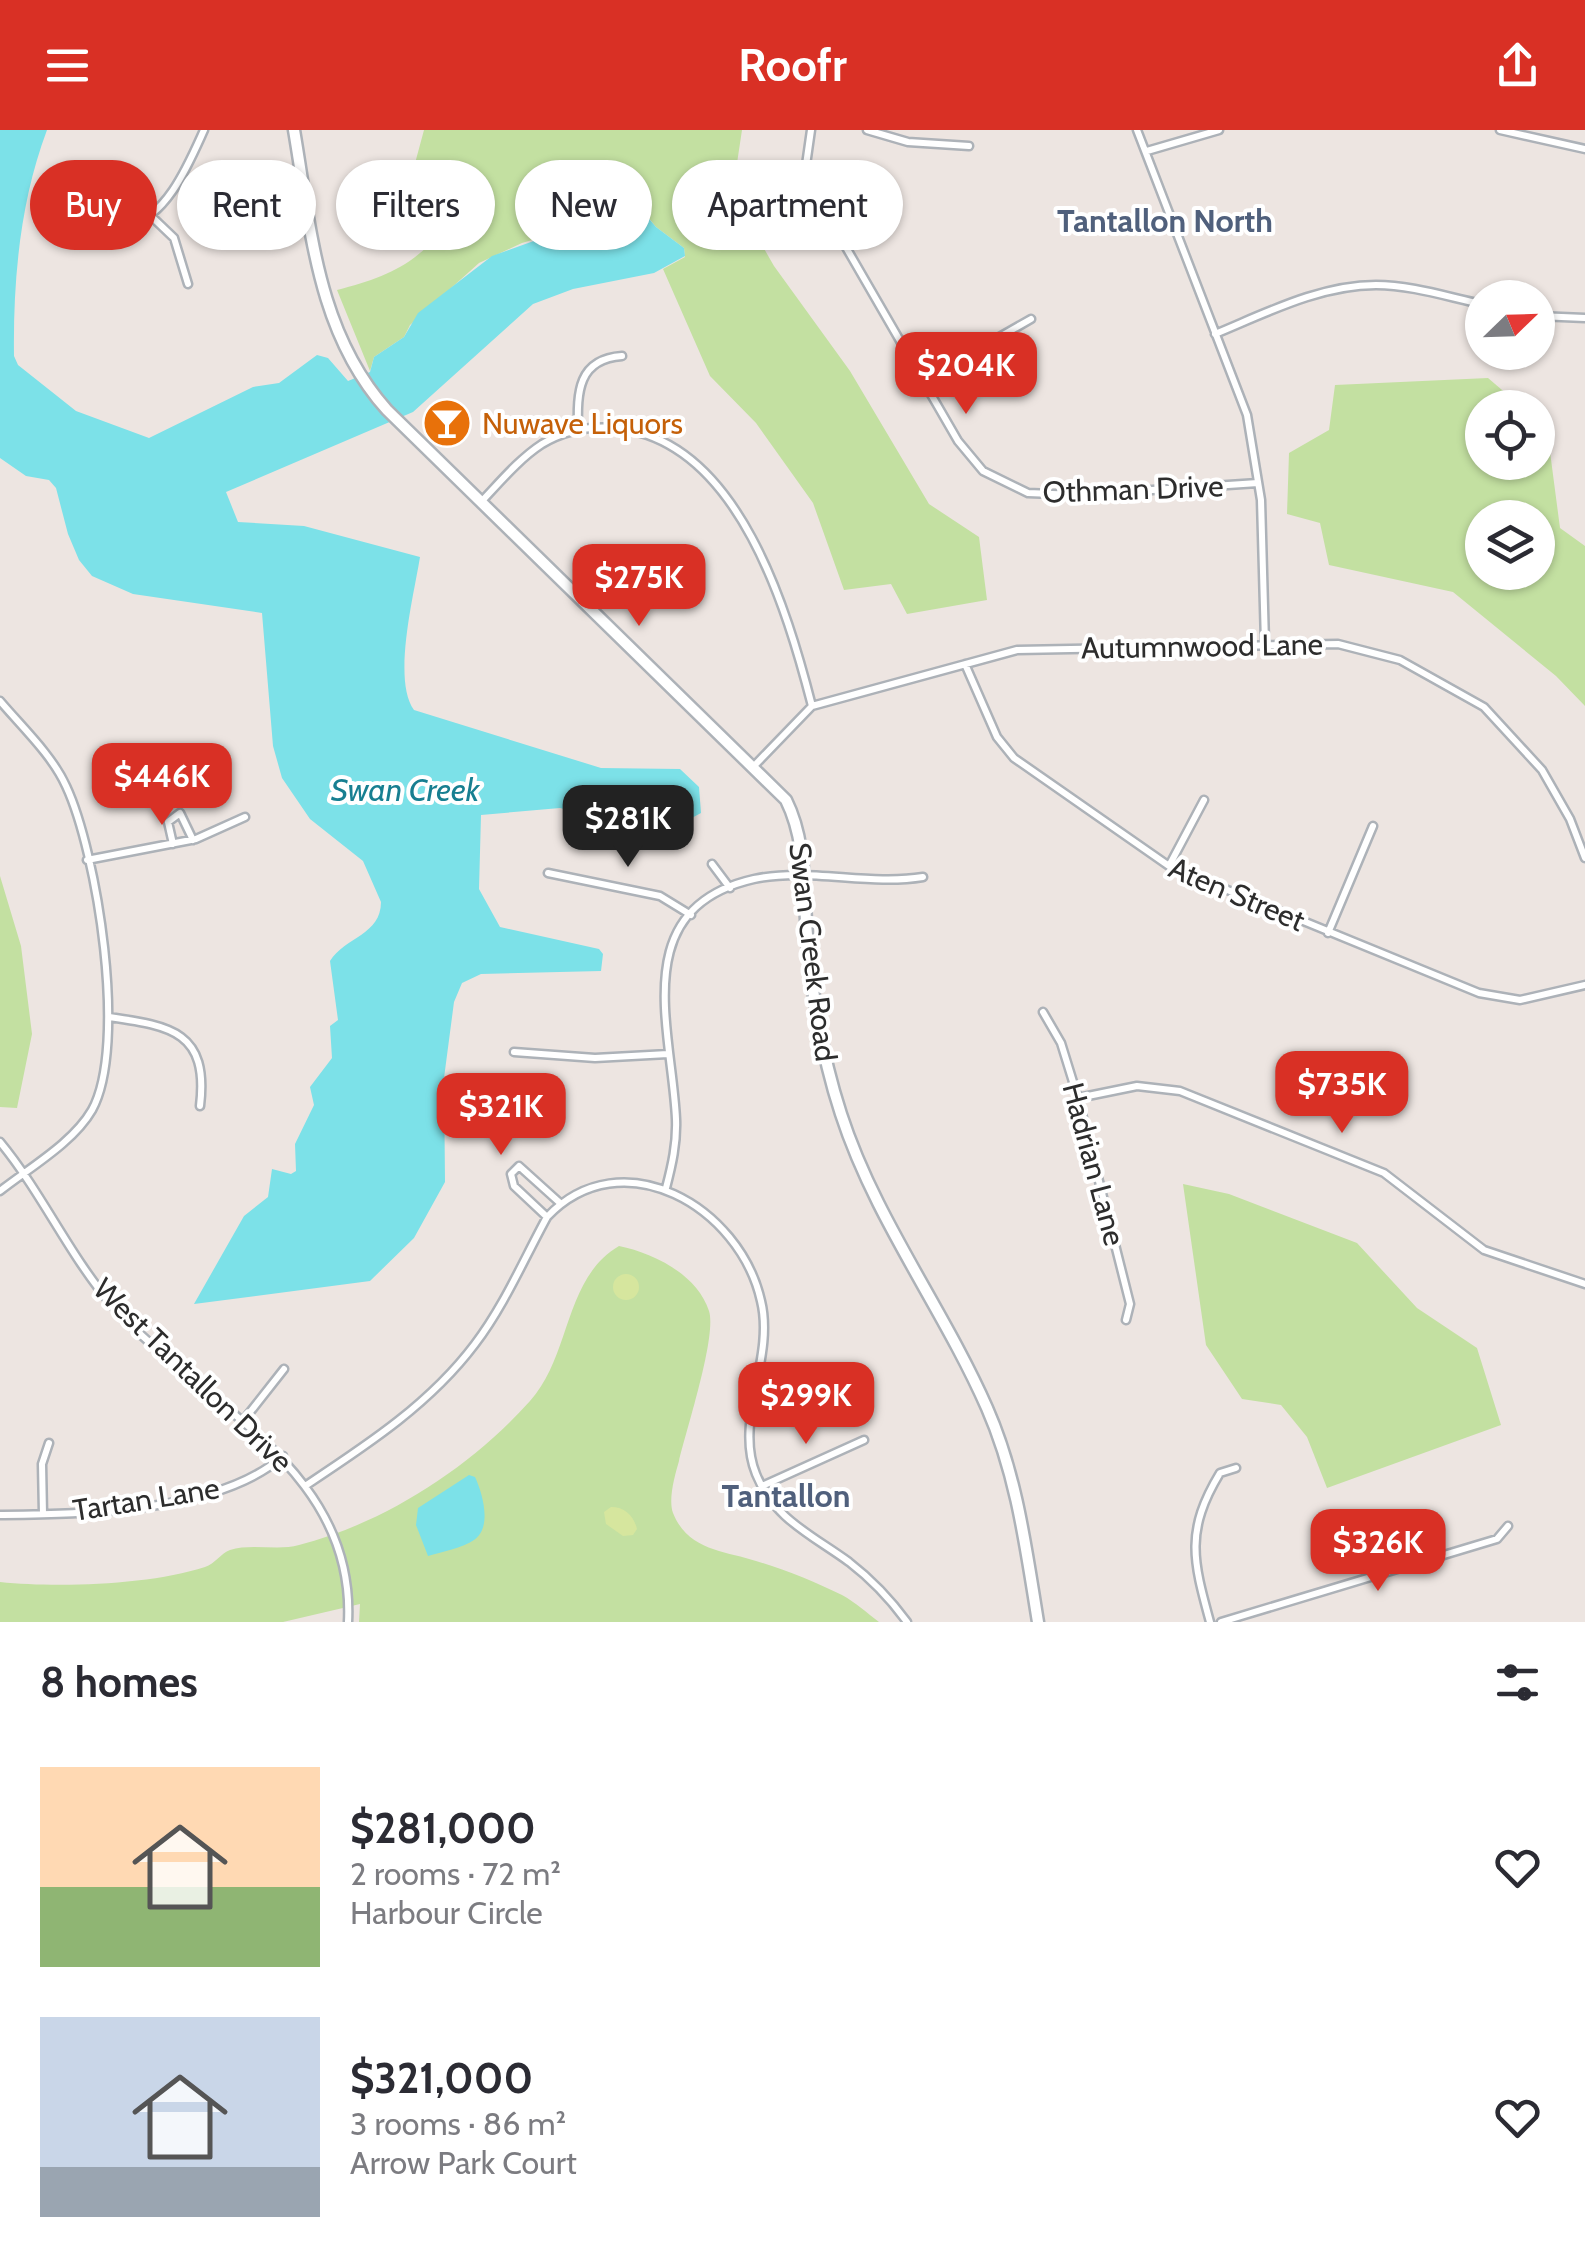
<!DOCTYPE html>
<html lang="en">
<head>
<meta charset="utf-8">
<style>
	body { margin:0; font-family:Cabin,sans-serif; background:#f2f2f3; color:#2b2b33; height:100vh; display:flex; flex-direction:column; font-size:38px; white-space:nowrap }
	* { box-sizing:border-box; margin:0 }
	p { font-size:32px; color:#7c7c81 }
	.icon { flex:none; width:55px; height:55px; fill:none; stroke:currentColor; stroke-width:2; stroke-linecap:round; stroke-linejoin:round }
	.map { position:relative; height:1492px; overflow:hidden }
	.side { display:flex; flex-direction:column; background:#fff; flex:1 }
	.side>* { flex:none }
	.banner { position:absolute; left:30px; top:30px; width:1000px; height:90px; display:flex; gap:20px }
	.needle { width:65px; rotate:67deg }
	.controls { position:absolute; left:1465px; top:150px; display:grid; gap:20px }
	.controls a { display:grid; place-items:center; width:90px; height:90px; border-radius:50%; background:#fff; box-shadow:0 2px 8px #0004; font-size:50px }
	.price { position:absolute; translate:-50% -85px; padding:0 22px; border-radius:20px; background:#d93025; color:#fff; font-size:32px; line-height:65px; filter:drop-shadow(0 2px 5px #0008) }
	.price::after { content:''; position:absolute; left:50%; top:60px; width:30px; height:22px; margin-left:-15px; background:inherit; clip-path:polygon(0 0,100% 0,50% 100%) }
	.price.current { background:#222; color:#fff }
	ul { padding:0; list-style:none }
	li { display:flex; align-items:center; gap:30px; height:250px; padding:0 40px }
	li span { display:grid; place-items:center; flex:none; width:280px; height:200px; border-radius:0px; color:#555 }
	li>.icon { margin-inline-start:auto }
	span .icon { width:120px; height:120px; fill:#fffc; stroke-width:1 }
	li b { font-size:42px }
	h2 { display:flex; justify-content:space-between; align-items:center; height:120px; padding:0 40px; font-size:42px }
	.pill { padding:0 35px; border-radius:45px; background:#fff; box-shadow:0 2px 8px #0004; font-size:35px; line-height:90px }
	.pill.current { background:#d93025; color:#fff }
	header { display:flex; justify-content:space-between; align-items:center; height:130px; padding:0 40px; background:#d93025; color:#fff; font-size:45px; font-weight:700 }
	.map>svg:first-child { display:block }
	.green { fill:#c3e0a1; fill-rule:evenodd }
	.pitch { fill:#d6e69e }
	.water { fill:#7ce1e8 }
	.lines { fill:none; stroke-linecap:round; stroke-linejoin:round }
	.street-casing { stroke:#adb2b8; stroke-width:11 }
	.secondary-casing { stroke:#adb2b8; stroke-width:15 }
	.street { stroke:#fff; stroke-width:6 }
	.secondary { stroke:#fff; stroke-width:10 }
	.labels { text-anchor:middle; dominant-baseline:central; stroke-width:8; stroke-linejoin:round; paint-order:stroke }
	.food-label { font-size:30px; fill:#c56008; stroke:#fff; text-anchor:start }
	.street-label { font-size:30px; fill:#2d2d2d; stroke:#fff }
	.neighbourhood-label { font-size:32px; font-weight:bold; fill:#50607c; stroke:#fff }
	.water-label { font-size:32px; font-style:italic; fill:#177f91; stroke:#fff }
</style>
</head>
<body>
<header><svg class="icon" aria-label="menu" viewBox="0 0 24 24"><path d="M4 6h16M4 12h16M4 18h16"/></svg>Roofr<svg class="icon" aria-label="share" viewBox="0 0 24 24"><path d="M12 15V3M7 8l5-5 5 5M5 13v7h14v-7"/></svg></header>
<div class="map">
<svg width="1585" height="1492" viewBox="0 0 1585 1492">
	<rect width="100%" height="100%" fill="#ede5e1"/>
	<path class="green" d="M 424,0 L 742,0 L 731,73 L 747,89 L 774,136 L 850,241 L 929,374 L 979,407 L 987,470 L 907,484 L 891,454 L 844,460 L 813,373 L 756,293 L 710,246 L 663,139 L 685,127 L 684,118 L 656,97 L 635,71 L 615,110 L 556,103 L 522,113 L 479,133 L 410,195 L 404,207 L 374,227 L 370,241 L 337,160 C 380,149 413,137 441,101 L 414,37 Z
		M 1488,248 L 1522,277 L 1482,278 L 1482,332 L 1538,332 L 1538,291 L 1547,299 L 1560,398 L 1585,416 L 1585,576 L 1556,546 L 1453,462 L 1329,435 L 1320,393 L 1287,384 L 1289,323 L 1329,300 L 1335,255 ZM 1482,388 L 1538,388 L 1538,442 L 1482,442 Z
		M 0,746 L 21,816 L 32,904 L 17,978 L 0,977 Z
		M 1183,1054 L 1229,1064 L 1357,1113 L 1417,1178 L 1477,1218 L 1501,1295 L 1327,1358 L 1307,1307 L 1281,1275 L 1242,1269 L 1206,1215 Z
		M 619,1116 C 653,1123 697,1144 709,1181 C 717,1206 686,1301 679,1331 C 675,1345 668,1369 673,1383 C 688,1421 726,1421 756,1431 C 784,1439 815,1452 842,1465 C 855,1472 867,1483 879,1492 L 359,1492 L 360,1474 L 283,1492 L 0,1492 L 0,1452 C 58,1458 150,1455 205,1437 C 215,1434 221,1423 230,1420 C 251,1413 278,1421 299,1415 C 385,1393 471,1337 530,1271 C 571,1226 564,1148 619,1116 Z"/>
	<path class="pitch" d="M613 1157a13 13 0 1 1 26 0a13 13 0 1 1-26 0Z
		M 611,1377 C 625,1377 634,1386 637,1399 L 633,1405 L 623,1406 L 606,1394 L 604,1382 Z"/>
	<path class="water" d="M 0,0 L 47,0 C 20,72 13,150 14,226 L 18,235 L 76,281 L 149,308 L 253,257 L 279,253 L 317,225 L 328,228 L 348,251 L 370,242 L 374,227 L 404,207 L 418,183 L 492,126 L 556,103 L 615,110 L 634,71 L 656,97 L 684,118 L 685,126 L 654,143 L 573,159 L 533,174 L 413,282 L 226,362 L 238,392 L 304,396 L 420,427 C 414,465 392,550 414,580 L 601,638 L 680,639 L 699,657 L 701,683 L 662,704 L 560,678 L 481,685 L 479,759 L 500,797 L 599,819 L 603,824 L 601,841 L 481,844 L 462,853 L 454,872 L 444,948 L 445,1052 L 414,1108 L 370,1151 L 194,1174 L 244,1086 L 268,1067 L 272,1039 L 291,1044 L 296,1041 L 295,1014 L 314,975 L 310,957 L 332,928 L 330,896 L 338,890 L 330,831 C 345,807 381,805 381,772 L 363,731 L 310,689 L 282,648 L 273,616 L 262,483 L 133,464 L 92,446 L 79,430 L 68,404 L 56,358 L 49,350 L 26,346 L 0,328 Z
		M 469,1345 L 475,1347 C 482,1362 493,1397 474,1410 C 463,1418 441,1422 428,1426 L 416,1395 L 418,1378 Z"/>
	<g class="lines">
		<g class="street-casing">
			<path id="street" d="M 811,0 L 806,35 L 814,62 L 958,311 L 983,341 L 1028,363 L 1077,365 L 1258,353
				M 867,0 L 908,12 L 969,16
				M 1137,0 L 1247,285 L 1261,370 L 1265,513
				M 1500,0 L 1585,19
				M 1147,21 L 1219,0
				M 151,86 L 174,108 L 188,154
				M 129,95 C 167,87 189,33 204,0
				M 1538,186 L 1585,188
				M 1215,204 C 1266,183 1320,155 1376,155 C 1411,155 1448,167 1482,174
				M 924,250 L 1031,189
				M 578,299 C 577,262 578,229 622,226
				M 481,372 C 500,352 519,329 542,314 C 567,299 595,295 623,299 C 739,316 787,479 812,576
				M 965,534 L 997,607 L 1014,628 L 1169,736 L 1479,863 L 1520,870 L 1585,855
				M 0,571 C 22,597 52,625 66,656 C 97,722 128,915 92,980 C 73,1013 29,1038 0,1061
				M 754,636 L 812,576 L 1017,520 L 1338,514 L 1400,530 L 1484,577 L 1542,640 L 1570,689 L 1585,728
				M 173,714 L 168,692 L 180,683 L 193,710
				M 87,730 L 196,709 L 245,687
				M 712,734 L 730,758
				M 1169,736 L 1204,670
				M 548,743 L 660,766 L 691,785
				M 1328,803 L 1373,696
				M 1043,882 L 1061,913 L 1078,968 L 1130,1174 L 1126,1190
				M 109,887 C 170,896 209,901 200,976
				M 514,922 L 595,928 L 668,924
				M 1078,968 L 1137,956 L 1180,961 L 1384,1043 L 1484,1120 L 1585,1154
				M 0,1012 C 42,1063 69,1125 112,1175 C 199,1274 356,1337 348,1492
				M 666,1058 C 672,1035 677,1013 676,989 C 672,900 626,778 754,749 C 809,737 867,756 923,747
				M 547,1087 L 514,1056 L 511,1044 L 519,1036 L 560,1073
				M 243,1291 L 284,1239
				M 305,1356 C 367,1315 430,1274 475,1214 C 504,1176 524,1129 547,1087 C 622,1008 740,1077 761,1171 C 775,1228 734,1290 756,1344 C 774,1389 812,1405 849,1432 C 871,1449 891,1470 907,1492
				M 762,1356 L 864,1310
				M 43,1384 L 42,1334 L 49,1313
				M 0,1385 C 82,1384 219,1383 283,1326
				M 1210,1492 C 1193,1430 1185,1401 1220,1343 L 1236,1338
				M 1221,1492 L 1497,1409 L 1508,1396"/>
		</g>
		<g class="secondary-casing">
			<path id="secondary" d="M 294,0 C 311,99 317,202 387,280 L 786,670 C 807,712 803,760 807,805 C 812,866 822,926 841,984 C 875,1089 943,1178 987,1278 C 1017,1346 1026,1419 1038,1492"/>
		</g>
		<use href="#street" class="street"/>
		<use href="#secondary" class="secondary"/>
	</g>
	<defs>
		<g id="bar-disc" transform="scale(2.5)"><circle r="9.5" fill="#e8710a" stroke="#fff"/><path d="M-6-5H6L.8 .8V4.5H3.5V6h-7V4.5H-.8V.8Z" fill="#fff"/></g>
	</defs>
	<g fill-rule="evenodd">
		<use href="#bar-disc" x="447" y="293"/>
	</g>
	<g class="labels">
		<g class="food-label">
			<text x="482" y="293">Nuwave Liquors</text>
		</g>
		<g class="street-label">
			<text transform="translate(1133 359) rotate(-2)">Othman Drive</text>
			<text transform="translate(1202 516) rotate(-1)">Autumnwood Lane</text>
			<text transform="translate(1237 764) rotate(23)">Aten Street</text>
			<text transform="translate(813 822) rotate(83)">Swan Creek Road</text>
			<text transform="translate(1094 1034) rotate(75)">Hadrian Lane</text>
			<text transform="translate(193 1245) rotate(44)">West Tantallon Drive</text>
			<text transform="translate(146 1369) rotate(-9)">Tartan Lane</text>
		</g>
		<g class="neighbourhood-label">
			<text x="1165" y="90">Tantallon North</text>
			<text x="786" y="1365">Tantallon</text>
		</g>
		<g class="water-label">
			<text x="405" y="659">Swan Creek</text>
		</g>
	</g>
</svg>
<div class="controls">
<a><svg class="needle" viewBox="-14 -14 28 28"><path d="M0-13l5 13h-10z" fill="#e53935"/><path d="M0 13l5-13h-10z" fill="#7c7c81"/></svg></a>
<a><svg class="icon" aria-label="locate" viewBox="0 0 24 24"><circle cx="12" cy="12" r="6"/><path d="M12 2v4M12 18v4M2 12h4M18 12h4"/></svg></a>
<a><svg class="icon" aria-label="layers" viewBox="0 0 24 24"><path d="M12 4l9 5-9 5-9-5zM3 14l9 5 9-5"/></svg></a>
</div>
<b class="price" style="left:966px;top:287px">$204K</b>
<b class="price" style="left:639px;top:499px">$275K</b>
<b class="price" style="left:162px;top:698px">$446K</b>
<b class="price current" style="left:628px;top:740px">$281K</b>
<b class="price" style="left:1342px;top:1006px">$735K</b>
<b class="price" style="left:501px;top:1028px">$321K</b>
<b class="price" style="left:806px;top:1317px">$299K</b>
<b class="price" style="left:1378px;top:1464px">$326K</b>
<div class="banner">
<a class="pill current">Buy</a>
<a class="pill">Rent</a>
<a class="pill">Filters</a>
<a class="pill">New</a>
<a class="pill">Apartment</a>
</div>
</div>
<section class="side">
<h2>8 homes<svg class="icon" aria-label="filters" viewBox="0 0 24 24"><path d="M4 7h16M4 17h16"/><circle cx="9" cy="7" r="2"/><circle cx="15" cy="17" r="2"/></svg></h2>
<ul>
<li><span style="background:linear-gradient(#ffd9b3 60%,#8fb573 0)"><svg class="icon" aria-label="home" viewBox="0 0 24 24"><path d="M3 11l9-7 9 7M6 9v11h12V9"/></svg></span><div><b>$281,000</b><p>2 rooms · 72 m²</p><p>Harbour Circle</p></div><svg class="icon" aria-label="heart" viewBox="0 0 24 24"><path d="M12 20l-8-8c-3-5 5-10 8-4 3-6 11-1 8 4z"/></svg></li>
<li><span style="background:linear-gradient(#c9d6e8 75%,#9aa5b1 0)"><svg class="icon" aria-label="home" viewBox="0 0 24 24"><path d="M3 11l9-7 9 7M6 9v11h12V9"/></svg></span><div><b>$321,000</b><p>3 rooms · 86 m²</p><p>Arrow Park Court</p></div><svg class="icon" aria-label="heart" viewBox="0 0 24 24"><path d="M12 20l-8-8c-3-5 5-10 8-4 3-6 11-1 8 4z"/></svg></li>
</ul>
</section>
</body>
</html>
